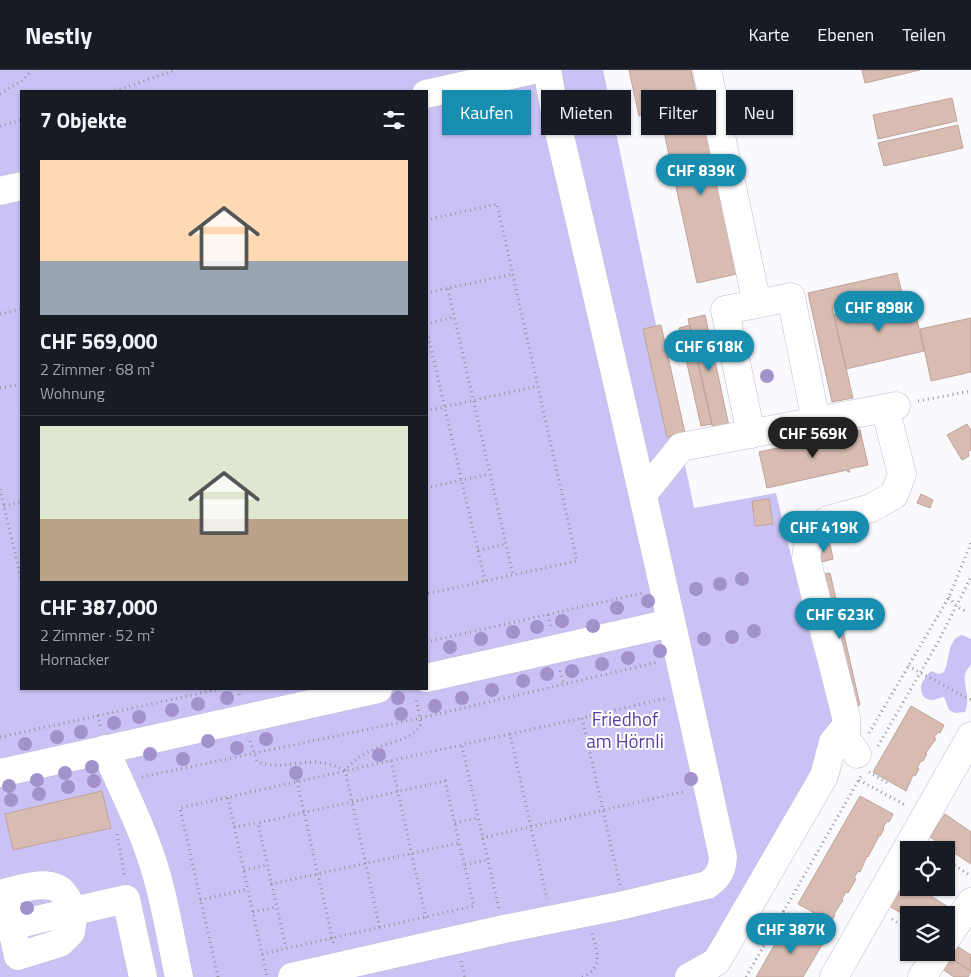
<!DOCTYPE html>
<html lang="de">
<head>
<meta charset="utf-8">
<style>
	body { margin:0; font-family:"Titillium Web",sans-serif; background:#20242c; color:#f1f3f6; height:100vh; display:flex; flex-direction:column; font-size:19px; white-space:nowrap }
	* { box-sizing:border-box; margin:0 }
	p { font-size:16px; color:#9ea1a6 }
	.icon { flex:none; width:28px; height:28px; fill:none; stroke:currentColor; stroke-width:2; stroke-linecap:round; stroke-linejoin:round }
	.map { position:relative; flex:1; overflow:hidden }
	.side { position:absolute; left:20px; top:20px; width:408px; height:600px; display:flex; flex-direction:column; background:#171b24; border-radius:0px; box-shadow:0 1px 4px #0004 }
	.side>* { flex:none }
	.guide { position:absolute; left:442px; top:20px; width:452px; height:45px; display:flex; gap:10px }
	.buttons { position:absolute; left:900px; top:771px; display:grid; gap:10px }
	.buttons a { display:grid; place-items:center; width:55px; height:55px; border-radius:0px; background:#171b24; box-shadow:0 1px 4px #0004; font-size:25px }
	.price { position:absolute; translate:-50% -42px; padding:0 11px; border-radius:18px; background:#178db0; color:#fff; font-size:16px; line-height:32px; filter:drop-shadow(0 1px 2px #0008) }
	.price::after { content:''; position:absolute; left:50%; top:30px; width:15px; height:11px; margin-left:-8px; background:inherit; clip-path:polygon(0 0,100% 0,50% 100%) }
	.price.current { background:#222; color:#fff }
	ul { padding:0; list-style:none }
	li { display:grid; align-content:center; gap:10px; height:265px; padding:0 20px }
	li+li { border-top:1px solid #363941 }
	li span { display:grid; place-items:center; height:155px; border-radius:0px; color:#555 }
	li>.icon { margin-inline-start:auto }
	span .icon { width:90px; height:90px; fill:#fffc; stroke-width:1 }
	li b { font-size:21px }
	h2 { display:flex; justify-content:space-between; align-items:center; height:60px; padding:0 20px; font-size:21px }
	.chip { padding:0 18px; border-radius:0px; background:#171b24; box-shadow:0 1px 4px #0004; font-size:18px; line-height:45px }
	.chip.current { background:#178db0; color:#fff }
	header { display:flex; align-items:center; gap:30px; box-sizing:border-box; height:70px; padding:0 25px; background:#171b24; border-bottom:1px solid #363941 }
	header strong { font-size:24px }
	nav { display:flex; gap:28px; margin-inline-start:auto; font-size:18px }
	.map>svg:first-child { display:block }
	.green { fill:#cac2f5; fill-rule:evenodd }
	.building { fill:#d8bcb2; stroke:#bfa49a }
	.lines { fill:none; stroke-linecap:round; stroke-linejoin:round }
	.minor-casing { stroke:#bebbd4; stroke-width:29 }
	.path { stroke:#95949c; stroke-width:3; stroke-dasharray:1 4; stroke-linecap:butt }
	.minor { stroke:#fff; stroke-width:28 }
	.tree { fill:#a192cb }
	.labels { text-anchor:middle; dominant-baseline:central; stroke-width:4; stroke-linejoin:round; paint-order:stroke }
	.park-label { font-size:19px; fill:#593da1; stroke:#fff }
</style>
</head>
<body>
<header>
<strong>Nestly</strong>
<nav><a>Karte</a><a>Ebenen</a><a>Teilen</a></nav>
</header>
<div class="map">
<svg width="971" height="907" viewBox="0 0 971 907">
	<rect width="100%" height="100%" fill="#faf9fe"/>
	<path class="green" d="M 0,0 L 603,0 L 694,438 L 776,423 L 813,577 L 846,685 L 716,907 L 0,907 ZM 21,21 L 426,21 L 426,619 L 21,619 Z
		M 962,565 L 971,569 C 971,577 971,586 971,594 C 970,597 966,600 965,604 C 963,615 971,628 965,642 L 955,643 L 949,640 L 944,627 C 940,627 936,630 932,630 C 921,630 919,618 923,611 C 925,607 928,604 931,601 L 939,604 L 944,602 C 950,590 947,569 962,565 Z"/>
	<path class="building" d="M 629,0 L 691,0 L 698,33 L 639,46 Z
		M 862,0 L 920,0 L 865,13 Z
		M 952,28 L 957,51 L 878,69 L 873,45 Z
		M 704,38 L 741,203 L 697,213 L 661,48 Z
		M 958,55 L 963,78 L 884,96 L 878,73 Z
		M 897,203 L 902,223 L 832,238 L 853,328 L 832,332 L 808,223 Z
		M 912,227 L 924,281 L 846,299 L 834,245 Z
		M 705,245 L 729,356 L 713,359 L 688,249 Z
		M 971,248 L 971,302 L 931,311 L 920,259 Z
		M 661,255 L 685,363 L 667,367 L 643,259 Z
		M 690,255 L 712,354 L 701,356 L 679,258 Z
		M 967,354 L 971,360 L 971,380 L 968,382 L 969,386 L 962,390 L 947,365 Z
		M 860,360 L 868,395 L 849,399 L 850,402 L 848,402 L 847,400 L 767,418 L 759,382 Z
		M 921,424 L 933,430 L 930,438 L 917,433 Z
		M 769,429 L 773,454 L 755,456 L 752,431 Z
		M 830,474 L 833,489 L 818,493 L 814,478 Z
		M 830,503 L 860,635 L 850,638 L 820,505 Z
		M 911,636 L 944,655 L 940,663 L 938,662 L 934,668 L 936,669 L 925,684 L 927,684 L 923,691 L 921,691 L 917,698 L 919,699 L 915,706 L 913,705 L 906,721 L 873,702 Z
		M 102,721 L 111,758 L 13,780 L 5,744 Z
		M 860,726 L 893,744 L 889,752 L 887,751 L 883,758 L 884,759 L 880,766 L 879,766 L 868,787 L 867,786 L 860,802 L 858,801 L 854,808 L 856,809 L 848,823 L 846,822 L 842,829 L 843,830 L 834,844 L 835,845 L 831,852 L 798,834 Z
		M 945,744 L 971,762 L 971,794 L 930,767 Z
		M 903,807 L 909,811 L 909,818 L 919,818 L 951,839 L 946,845 L 909,845 L 909,848 L 886,834 Z
		M 787,853 L 823,873 L 803,907 L 756,907 Z
		M 954,874 L 971,885 L 971,901 L 946,885 Z
		M 946,885 L 971,901 L 968,907 L 954,907 L 939,897 Z"/>
	<g class="lines">
		<g class="minor-casing">
			<path id="minor" d="M 707,0 L 757,234 L 725,240 L 751,364
				M 426,24 L 533,0
				M 0,121 L 21,116
				M 757,234 L 791,227 L 816,351
				M 644,423 L 681,377 L 896,336
				M 426,608 L 671,553
				M 105,679 C 120,714 138,748 150,784 C 164,824 170,866 179,907
				M 857,684 L 846,669 L 846,647 L 806,488 L 810,465 L 828,450 L 871,438 L 894,425 L 902,404 L 885,338
				M 0,703 L 378,619
				M 11,856 L 74,841 C 71,836 68,829 64,824 C 52,807 20,819 4,823 L 18,886 L 60,873 L 71,862 L 74,841 L 126,829 L 143,907
				M 946,869 L 971,832
				M 292,907 L 504,859 L 624,835 L 707,815 C 719,807 722,800 723,787 C 670,541 614,297 557,53 L 547,0
				M 689,907 L 716,892 L 725,877 L 824,706 L 833,672 L 846,656
				M 834,907 L 971,666
				M 922,907 L 938,882"/>
		</g>
		<path class="path" d="M 115,21 L 176,0
			M 0,24 L 23,10 L 32,0
			M 0,56 L 21,50
			M 426,150 L 497,134 L 577,491 L 426,524
			M 448,219 L 513,505
			M 426,223 L 513,204
			M 0,244 L 21,239
			M 426,254 L 455,247
			M 426,257 L 485,511
			M 0,318 L 21,314
			M 918,331 L 971,321
			M 426,341 L 538,316
			M 426,418 L 489,404
			M 0,419 L 21,509
			M 4,436 L 21,432
			M 478,480 L 506,474
			M 949,527 L 956,536 L 965,541
			M 548,545 L 551,558
			M 426,572 L 643,523
			M 908,596 L 971,630
			M 560,601 L 564,615
			M 238,619 L 240,628
			M 98,645 L 101,659
			M 869,663 L 949,527 L 971,473
			M 510,664 L 582,648
			M 0,667 L 220,619
			M 250,671 L 257,691 C 274,700 295,692 315,692 C 325,692 335,696 345,700 C 354,690 364,683 377,678 C 392,671 413,670 421,654 L 416,628
			M 462,676 L 499,839
			M 878,676 L 938,572 L 971,507
			M 391,691 L 426,848
			M 345,700 L 380,859
			M 869,702 L 889,714
			M 142,707 L 421,648 L 658,592
			M 859,710 L 907,736
			M 297,711 L 334,876
			M 228,728 L 267,907
			M 455,753 L 478,748
			M 234,757 L 258,753
			M 117,764 L 125,807
			M 482,768 L 686,721
			M 946,790 L 971,806
			M 465,795 L 487,790
			M 244,800 L 267,795
			M 271,814 L 459,773
			M 620,815 L 582,648 L 667,628
			M 200,830 L 248,819
			M 783,841 L 832,869
			M 253,842 L 276,837
			M 892,849 L 909,860
			M 262,884 L 474,836 L 445,711 L 258,753 L 286,878
			M 461,891 L 465,907
			M 218,907 L 180,738 L 510,664 L 547,829
			M 582,907 C 604,898 597,881 592,863
			M 746,907 L 861,706"/>
		<use href="#minor" class="minor"/>
	</g>
	<g class="tree">
		<circle cx="767" cy="306" r="7"/>
		<circle cx="742" cy="509" r="7"/>
		<circle cx="720" cy="514" r="7"/>
		<circle cx="696" cy="519" r="7"/>
		<circle cx="648" cy="531" r="7"/>
		<circle cx="617" cy="538" r="7"/>
		<circle cx="562" cy="551" r="7"/>
		<circle cx="593" cy="556" r="7"/>
		<circle cx="537" cy="557" r="7"/>
		<circle cx="754" cy="561" r="7"/>
		<circle cx="513" cy="562" r="7"/>
		<circle cx="732" cy="567" r="7"/>
		<circle cx="481" cy="569" r="7"/>
		<circle cx="704" cy="569" r="7"/>
		<circle cx="450" cy="577" r="7"/>
		<circle cx="660" cy="581" r="7"/>
		<circle cx="628" cy="588" r="7"/>
		<circle cx="602" cy="594" r="7"/>
		<circle cx="572" cy="601" r="7"/>
		<circle cx="547" cy="604" r="7"/>
		<circle cx="523" cy="611" r="7"/>
		<circle cx="492" cy="620" r="7"/>
		<circle cx="227" cy="628" r="7"/>
		<circle cx="398" cy="628" r="7"/>
		<circle cx="462" cy="628" r="7"/>
		<circle cx="198" cy="634" r="7"/>
		<circle cx="435" cy="636" r="7"/>
		<circle cx="172" cy="640" r="7"/>
		<circle cx="401" cy="644" r="7"/>
		<circle cx="139" cy="647" r="7"/>
		<circle cx="114" cy="653" r="7"/>
		<circle cx="81" cy="662" r="7"/>
		<circle cx="57" cy="667" r="7"/>
		<circle cx="266" cy="669" r="7"/>
		<circle cx="208" cy="671" r="7"/>
		<circle cx="25" cy="674" r="7"/>
		<circle cx="237" cy="678" r="7"/>
		<circle cx="150" cy="684" r="7"/>
		<circle cx="379" cy="685" r="7"/>
		<circle cx="183" cy="689" r="7"/>
		<circle cx="92" cy="697" r="7"/>
		<circle cx="65" cy="703" r="7"/>
		<circle cx="296" cy="703" r="7"/>
		<circle cx="691" cy="709" r="7"/>
		<circle cx="37" cy="710" r="7"/>
		<circle cx="94" cy="711" r="7"/>
		<circle cx="9" cy="716" r="7"/>
		<circle cx="68" cy="717" r="7"/>
		<circle cx="39" cy="724" r="7"/>
		<circle cx="11" cy="730" r="7"/>
		<circle cx="27" cy="838" r="7"/>
	</g>
	<g class="labels">
		<g class="park-label">
			<text x="625" y="648">Friedhof<tspan x="625" dy="22">am Hörnli</tspan></text>
		</g>
	</g>
</svg>
<div class="buttons">
<a><svg class="icon" aria-label="locate" viewBox="0 0 24 24"><circle cx="12" cy="12" r="6"/><path d="M12 2v4M12 18v4M2 12h4M18 12h4"/></svg></a>
<a><svg class="icon" aria-label="layers" viewBox="0 0 24 24"><path d="M12 4l9 5-9 5-9-5zM3 14l9 5 9-5"/></svg></a>
</div>
<b class="price" style="left:701px;top:126px">CHF 839K</b>
<b class="price" style="left:879px;top:263px">CHF 898K</b>
<b class="price" style="left:709px;top:302px">CHF 618K</b>
<b class="price current" style="left:813px;top:389px">CHF 569K</b>
<b class="price" style="left:824px;top:483px">CHF 419K</b>
<b class="price" style="left:840px;top:570px">CHF 623K</b>
<b class="price" style="left:791px;top:885px">CHF 387K</b>
<div class="guide">
<a class="chip current">Kaufen</a>
<a class="chip">Mieten</a>
<a class="chip">Filter</a>
<a class="chip">Neu</a>
</div>
<section class="side">
<h2>7 Objekte<svg class="icon" aria-label="filters" viewBox="0 0 24 24"><path d="M4 7h16M4 17h16"/><circle cx="9" cy="7" r="2"/><circle cx="15" cy="17" r="2"/></svg></h2>
<ul>
<li><span style="background:linear-gradient(#ffd9b3 65%,#9aa5b1 0)"><svg class="icon" aria-label="home" viewBox="0 0 24 24"><path d="M3 11l9-7 9 7M6 9v11h12V9"/></svg></span><div><b>CHF 569,000</b><p>2 Zimmer · 68 m²</p><p>Wohnung</p></div></li>
<li><span style="background:linear-gradient(#dfe7d0 60%,#b9a48a 0)"><svg class="icon" aria-label="home" viewBox="0 0 24 24"><path d="M3 11l9-7 9 7M6 9v11h12V9"/></svg></span><div><b>CHF 387,000</b><p>2 Zimmer · 52 m²</p><p>Hornacker</p></div></li>
</ul>
</section>
</div>
</body>
</html>
